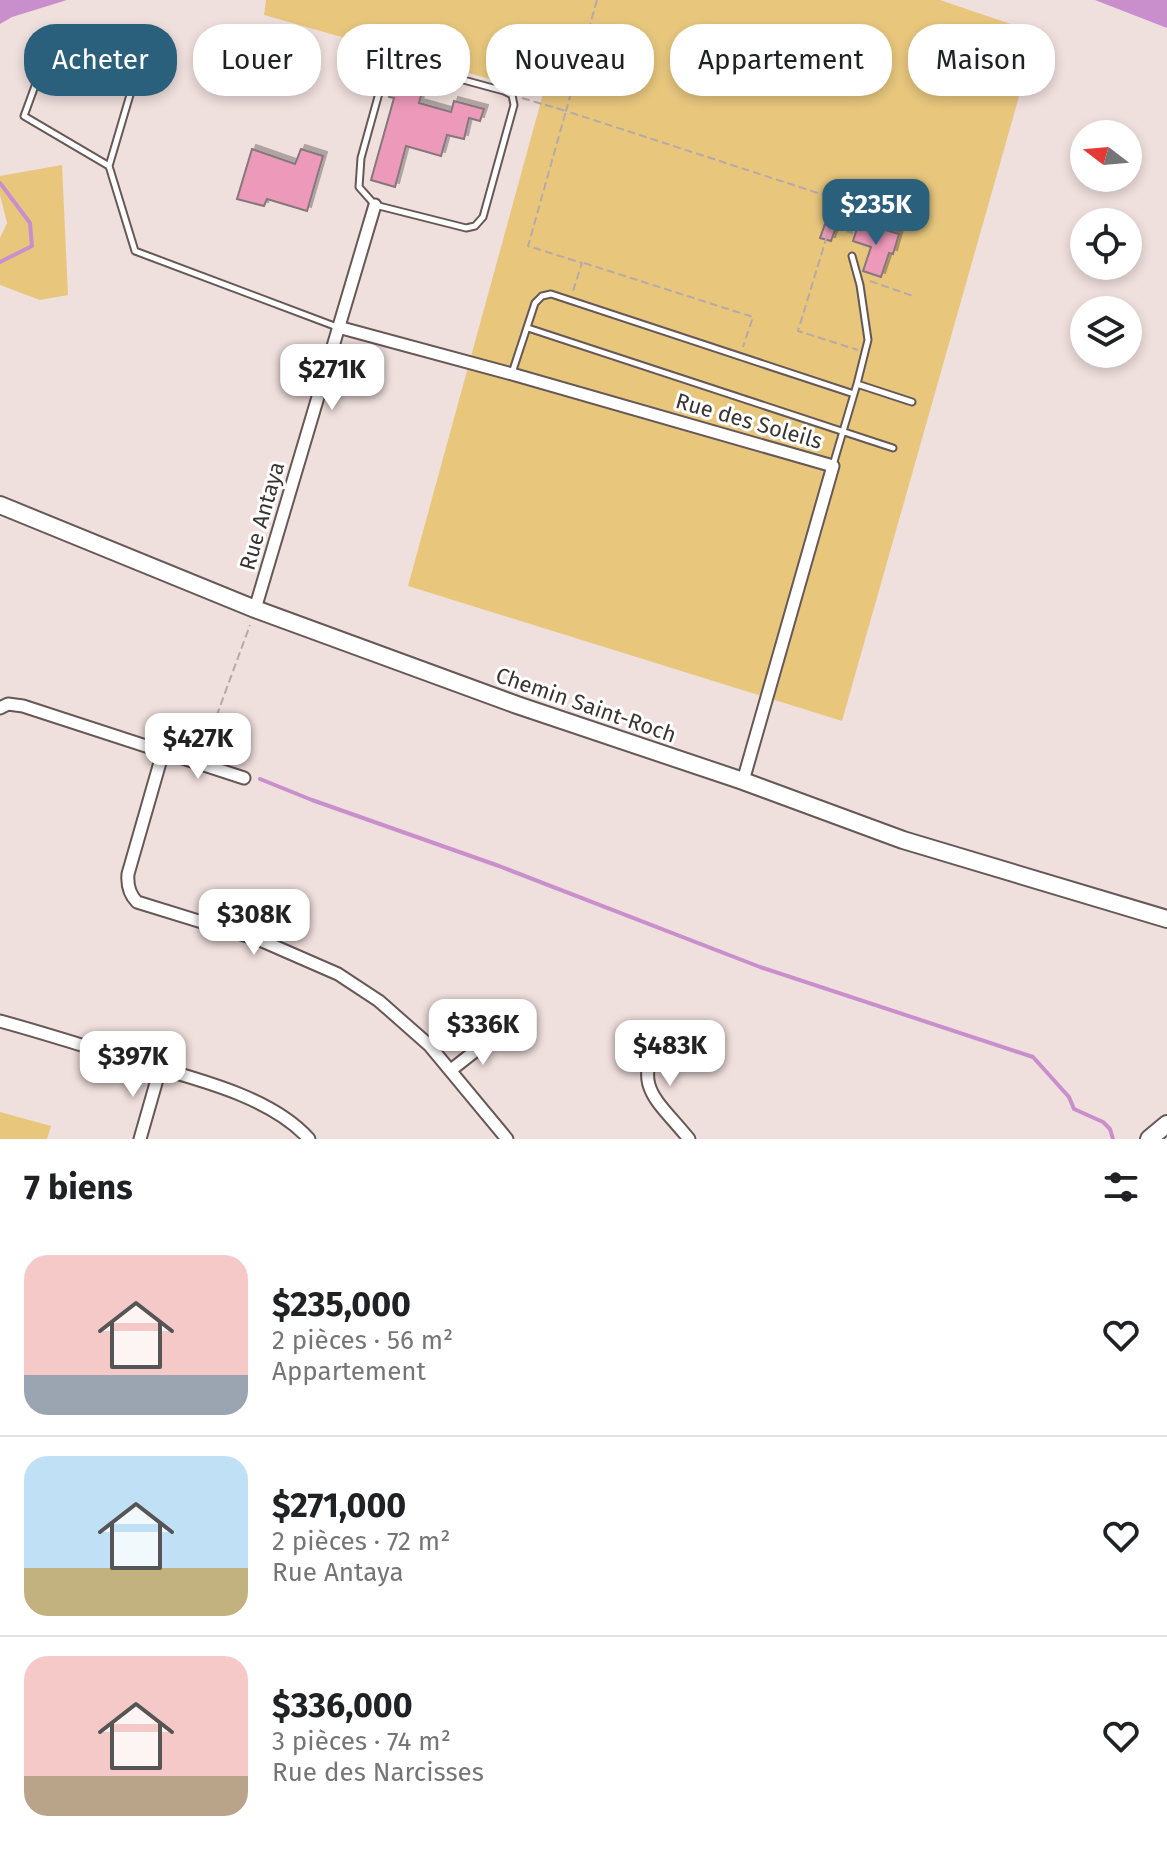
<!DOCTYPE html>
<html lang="fr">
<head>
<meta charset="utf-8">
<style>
	body { margin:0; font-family:"Fira Sans",sans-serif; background:#f2f2f2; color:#202124; height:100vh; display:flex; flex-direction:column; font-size:30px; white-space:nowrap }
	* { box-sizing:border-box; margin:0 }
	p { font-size:26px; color:#757577 }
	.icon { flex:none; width:44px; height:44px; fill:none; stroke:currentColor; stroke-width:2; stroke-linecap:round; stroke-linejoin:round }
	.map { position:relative; height:1139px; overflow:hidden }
	.details { display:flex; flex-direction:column; background:#fff; flex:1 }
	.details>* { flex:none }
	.hud { position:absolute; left:24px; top:24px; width:1120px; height:72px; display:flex; gap:16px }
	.needle { width:52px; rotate:286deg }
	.controls { position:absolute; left:1070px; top:120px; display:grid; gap:16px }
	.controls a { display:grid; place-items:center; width:72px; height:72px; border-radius:50%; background:#fff; box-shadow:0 4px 12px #0003; font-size:40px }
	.price { position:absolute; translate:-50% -68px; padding:0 18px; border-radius:16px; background:#fff; color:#222; font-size:26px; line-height:52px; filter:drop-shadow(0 2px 4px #0008) }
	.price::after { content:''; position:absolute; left:50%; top:48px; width:24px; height:18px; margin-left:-12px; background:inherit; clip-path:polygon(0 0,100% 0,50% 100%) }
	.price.on { background:#2b607c; color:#fff }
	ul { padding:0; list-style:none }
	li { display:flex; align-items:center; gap:24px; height:200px; padding:0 24px }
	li+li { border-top:2px solid #e0e0e0 }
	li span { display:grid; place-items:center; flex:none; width:224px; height:160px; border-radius:24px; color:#555 }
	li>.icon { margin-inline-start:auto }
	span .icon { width:96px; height:96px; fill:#fffc; stroke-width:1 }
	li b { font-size:34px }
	h2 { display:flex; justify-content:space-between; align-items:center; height:96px; padding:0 24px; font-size:34px }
	.chip { padding:0 28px; border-radius:32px; background:#fff; box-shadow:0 4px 12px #0003; font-size:28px; line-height:72px }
	.chip.on { background:#2b607c; color:#fff }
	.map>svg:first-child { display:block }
	.green { fill:#e8c77d }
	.water { fill:#c98fcc }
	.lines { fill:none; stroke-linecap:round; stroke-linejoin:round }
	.stream { stroke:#c98fcc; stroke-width:4 }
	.building { fill:#ed99b9; stroke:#85777c; stroke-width:2; filter:url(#shadow) }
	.lane-casing { stroke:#665856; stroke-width:9 }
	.street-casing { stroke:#665856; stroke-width:15 }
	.secondary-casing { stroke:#665856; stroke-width:20 }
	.path { stroke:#b6a9a7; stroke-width:2; stroke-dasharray:8 4; stroke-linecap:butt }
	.lane { stroke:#fff; stroke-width:5 }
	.street { stroke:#fff; stroke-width:11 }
	.secondary { stroke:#fff; stroke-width:16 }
	.labels { text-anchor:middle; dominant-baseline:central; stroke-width:6; stroke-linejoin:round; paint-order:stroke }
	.street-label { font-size:22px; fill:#393332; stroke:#fff }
</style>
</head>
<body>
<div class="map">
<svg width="1167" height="1139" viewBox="0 0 1167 1139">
	<defs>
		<filter id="shadow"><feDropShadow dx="4" dy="-4" stdDeviation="0" flood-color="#0004"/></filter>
	</defs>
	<rect width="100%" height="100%" fill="#efdfdd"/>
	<path class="green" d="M 266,0 L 940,0 L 1037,33 L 842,721 L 408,586 L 543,94 L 264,15 Z
		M 62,165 L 68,295 L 40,300 L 0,285 L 0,238 L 7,223 L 0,195 L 0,176 Z
		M 0,1112 L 51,1126 L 47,1139 L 0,1139 Z"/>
	<path class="water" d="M 0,0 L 67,0 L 12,17 L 0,24 Z
		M 1095,0 L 1167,0 L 1167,28 Z"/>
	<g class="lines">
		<path class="stream" d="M 0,183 L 30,223 L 32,246 L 0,262
			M 260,779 L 312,800 L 499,866 L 760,967 L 1033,1057 L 1069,1097 L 1074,1109 L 1103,1122 L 1110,1129 L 1113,1139"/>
	</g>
	<path class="building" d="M 394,78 L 424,86 L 419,103 L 451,112 L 454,101 L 484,109 L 480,121 L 469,118 L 464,139 L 447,135 L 441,156 L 406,146 L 395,187 L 371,180 L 394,98 L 389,97 Z
		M 252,149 L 295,164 L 301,149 L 323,156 L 307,211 L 267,199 L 264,206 L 237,199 Z
		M 859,222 L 899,234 L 893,254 L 889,253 L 881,277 L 863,271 L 871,247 L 853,241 Z
		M 825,224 L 836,227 L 831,241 L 820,238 Z"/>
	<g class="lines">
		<g class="lane-casing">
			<path id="lane" d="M 401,63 L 504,91 L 512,95 L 514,105 L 483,217 L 475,226 L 466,228 L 375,205 L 359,187 L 361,158 L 384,75 L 391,65 Z
				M 109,166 L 145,44 L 43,64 L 24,116 L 109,166 L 135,251 L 337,327
				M 852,256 L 860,285 L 868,340 L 857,384
				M 528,328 L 893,448
				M 512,373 L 535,303 L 542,296 L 551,294 L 854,394 L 833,465
				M 854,394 L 857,384 L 912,402"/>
		</g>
		<g class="street-casing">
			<path id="street" d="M 338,327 L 512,374 L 833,466 L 743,781
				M 255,609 L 375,205
				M 0,708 L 8,704 L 23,706 L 244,778
				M 163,752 L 128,874 C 127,885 129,894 137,902 L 260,940 L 338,974 L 379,1001 L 429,1045 L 507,1139
				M 0,1021 C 44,1033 87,1047 131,1060 C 187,1077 269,1094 309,1139
				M 660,1034 C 632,1088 655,1097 689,1139
				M 451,1070 L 493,1037
				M 140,1139 L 160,1069"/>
		</g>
		<g class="secondary-casing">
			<path id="secondary" d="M 0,505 L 255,609 L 517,705 L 743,781 L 903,840 L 1167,919
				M 1149,1139 L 1167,1124"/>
		</g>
		<path class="path" d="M 597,0 L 566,111 L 824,195 L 842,213 L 852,233 L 830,226 L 798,331 L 858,350
			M 516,84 C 530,53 550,22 589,27
			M 522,98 L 566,111 L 528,246 L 582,263 L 573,291
			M 584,263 L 753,317 L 743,347
			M 870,281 L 913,296
			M 204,750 L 250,625"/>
		<use href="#lane" class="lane"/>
		<use href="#street" class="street"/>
		<use href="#secondary" class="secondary"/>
	</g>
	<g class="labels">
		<g class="street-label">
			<text transform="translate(749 421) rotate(16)">Rue des Soleils</text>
			<text transform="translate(262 516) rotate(-74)">Rue Antaya</text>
			<text transform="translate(586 705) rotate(19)">Chemin Saint-Roch</text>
		</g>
	</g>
</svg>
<div class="controls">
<a><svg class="needle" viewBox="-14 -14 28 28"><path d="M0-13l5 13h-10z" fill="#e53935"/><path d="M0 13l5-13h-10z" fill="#757577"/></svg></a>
<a><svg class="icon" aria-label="locate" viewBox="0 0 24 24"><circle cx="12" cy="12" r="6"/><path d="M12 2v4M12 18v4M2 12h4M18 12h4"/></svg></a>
<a><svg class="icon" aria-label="layers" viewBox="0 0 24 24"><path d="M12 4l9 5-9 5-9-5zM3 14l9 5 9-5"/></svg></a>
</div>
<b class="price on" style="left:876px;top:247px">$235K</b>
<b class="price" style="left:332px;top:412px">$271K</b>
<b class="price" style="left:198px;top:781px">$427K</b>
<b class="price" style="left:254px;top:957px">$308K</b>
<b class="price" style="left:483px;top:1067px">$336K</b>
<b class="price" style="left:670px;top:1088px">$483K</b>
<b class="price" style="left:133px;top:1099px">$397K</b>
<div class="hud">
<a class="chip on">Acheter</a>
<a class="chip">Louer</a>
<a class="chip">Filtres</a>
<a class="chip">Nouveau</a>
<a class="chip">Appartement</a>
<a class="chip">Maison</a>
</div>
</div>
<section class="details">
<h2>7 biens<svg class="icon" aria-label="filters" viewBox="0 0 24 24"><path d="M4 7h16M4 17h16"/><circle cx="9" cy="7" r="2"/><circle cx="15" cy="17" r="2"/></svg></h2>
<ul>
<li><span style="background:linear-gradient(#f6c9c9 75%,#9aa5b1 0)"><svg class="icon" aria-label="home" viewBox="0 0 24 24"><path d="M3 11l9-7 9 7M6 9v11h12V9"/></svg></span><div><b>$235,000</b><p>2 pièces · 56 m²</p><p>Appartement</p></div><svg class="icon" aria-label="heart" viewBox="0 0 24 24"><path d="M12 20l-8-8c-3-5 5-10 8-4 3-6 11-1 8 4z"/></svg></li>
<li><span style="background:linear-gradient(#bfe0f5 70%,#c2b280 0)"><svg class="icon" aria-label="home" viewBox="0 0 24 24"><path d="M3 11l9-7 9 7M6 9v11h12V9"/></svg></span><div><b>$271,000</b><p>2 pièces · 72 m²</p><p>Rue Antaya</p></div><svg class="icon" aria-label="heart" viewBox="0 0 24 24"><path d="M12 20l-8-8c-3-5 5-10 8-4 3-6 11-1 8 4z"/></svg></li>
<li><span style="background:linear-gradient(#f6c9c9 75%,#b9a48a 0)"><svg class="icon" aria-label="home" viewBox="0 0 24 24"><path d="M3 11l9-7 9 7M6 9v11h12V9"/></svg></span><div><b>$336,000</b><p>3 pièces · 74 m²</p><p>Rue des Narcisses</p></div><svg class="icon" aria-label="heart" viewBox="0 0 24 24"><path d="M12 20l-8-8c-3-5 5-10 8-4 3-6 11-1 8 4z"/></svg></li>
</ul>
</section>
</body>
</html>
